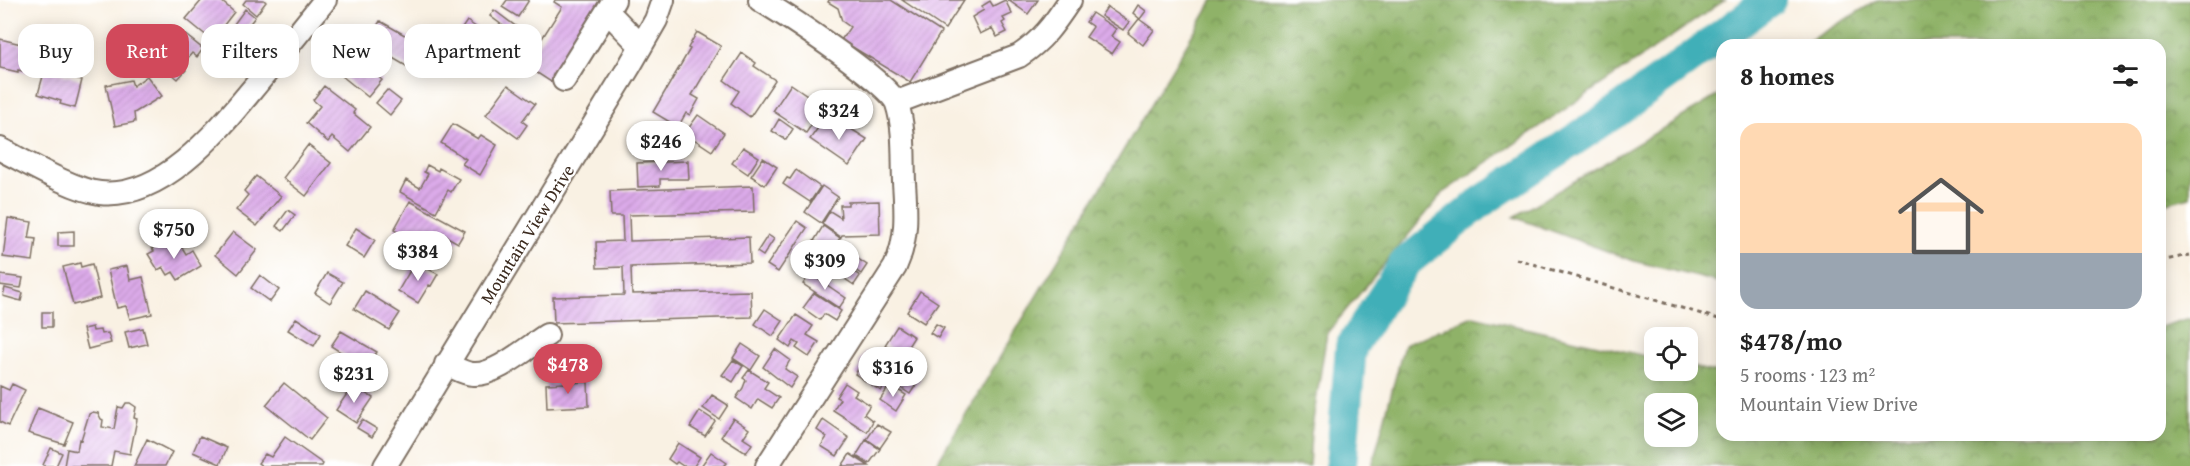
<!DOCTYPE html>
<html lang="en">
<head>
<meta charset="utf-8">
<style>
	body { margin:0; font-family:"Gentium Book Plus",serif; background:#f6f6f6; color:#222; height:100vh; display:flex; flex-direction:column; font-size:22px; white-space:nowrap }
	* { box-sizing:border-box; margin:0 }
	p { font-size:20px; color:#767676 }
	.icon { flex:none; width:33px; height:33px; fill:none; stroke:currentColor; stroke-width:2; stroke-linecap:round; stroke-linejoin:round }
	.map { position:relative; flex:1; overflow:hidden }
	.details { position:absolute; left:1716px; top:39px; width:450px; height:402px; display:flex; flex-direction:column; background:#fff; border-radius:18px; box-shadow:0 3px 15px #0003 }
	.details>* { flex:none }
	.guide { position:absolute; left:18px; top:24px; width:570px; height:54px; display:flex; gap:12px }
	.controls { position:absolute; left:1644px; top:327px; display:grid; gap:12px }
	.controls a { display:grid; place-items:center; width:54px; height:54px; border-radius:12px; background:#fff; box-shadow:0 3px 15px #0003; font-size:30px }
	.price { position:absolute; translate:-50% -51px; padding:0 14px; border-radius:21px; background:#fff; color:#222; font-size:20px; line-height:39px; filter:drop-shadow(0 2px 3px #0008) }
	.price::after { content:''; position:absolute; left:50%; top:36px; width:18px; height:14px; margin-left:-9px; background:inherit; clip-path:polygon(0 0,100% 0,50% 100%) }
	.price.on { background:#d1495b; color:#fff }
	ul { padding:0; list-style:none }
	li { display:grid; align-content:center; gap:12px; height:318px; padding:0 24px }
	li+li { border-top:2px solid #e0e0e0 }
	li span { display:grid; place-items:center; height:186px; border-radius:18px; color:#555 }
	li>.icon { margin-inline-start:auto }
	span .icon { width:108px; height:108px; fill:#fffc; stroke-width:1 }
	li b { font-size:26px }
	h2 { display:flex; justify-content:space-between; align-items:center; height:72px; padding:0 24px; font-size:26px }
	.chip { padding:0 21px; border-radius:18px; background:#fff; box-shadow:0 3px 15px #0003; font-size:21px; line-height:54px }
	.chip.on { background:#d1495b; color:#fff }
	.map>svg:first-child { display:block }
	.forest { fill:url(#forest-crowns); stroke:#656e43; stroke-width:1.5; fill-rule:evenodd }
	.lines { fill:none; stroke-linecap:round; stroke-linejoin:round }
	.river { stroke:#3fafb8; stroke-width:32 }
	.building { fill:url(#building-hatch) }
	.minor-casing { stroke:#7e7063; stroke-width:26 }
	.path { stroke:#7e7063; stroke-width:3; stroke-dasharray:4.5 4.5; stroke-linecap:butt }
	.minor { stroke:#fff; stroke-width:22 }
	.labels { text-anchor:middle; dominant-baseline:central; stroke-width:4.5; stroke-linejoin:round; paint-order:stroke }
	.street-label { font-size:18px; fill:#3b2a1e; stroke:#fff }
</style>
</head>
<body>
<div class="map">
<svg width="2190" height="466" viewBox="0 0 2190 466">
	<defs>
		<pattern id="forest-crowns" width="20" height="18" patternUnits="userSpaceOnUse" patternTransform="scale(1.5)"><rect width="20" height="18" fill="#8fb268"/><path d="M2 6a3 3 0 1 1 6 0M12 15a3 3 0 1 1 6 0" fill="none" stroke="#769155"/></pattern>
		<pattern id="building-hatch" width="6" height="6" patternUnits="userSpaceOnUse" patternTransform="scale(1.5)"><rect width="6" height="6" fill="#dbaae9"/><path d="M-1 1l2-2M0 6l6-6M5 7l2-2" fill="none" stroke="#bd92c7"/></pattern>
	</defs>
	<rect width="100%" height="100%" fill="#fff"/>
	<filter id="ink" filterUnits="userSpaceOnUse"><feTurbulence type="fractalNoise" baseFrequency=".0167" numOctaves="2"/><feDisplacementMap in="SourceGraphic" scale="12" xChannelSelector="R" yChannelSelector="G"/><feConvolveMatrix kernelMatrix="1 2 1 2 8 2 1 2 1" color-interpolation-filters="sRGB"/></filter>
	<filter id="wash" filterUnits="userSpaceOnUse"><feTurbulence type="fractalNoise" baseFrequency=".008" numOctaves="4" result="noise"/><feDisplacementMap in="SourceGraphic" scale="24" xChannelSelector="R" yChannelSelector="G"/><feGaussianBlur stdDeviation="1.35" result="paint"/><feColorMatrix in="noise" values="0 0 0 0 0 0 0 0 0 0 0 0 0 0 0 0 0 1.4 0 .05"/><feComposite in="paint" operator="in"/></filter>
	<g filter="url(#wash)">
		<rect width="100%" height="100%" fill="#f9f1e3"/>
		<path class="forest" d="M 1213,0 L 1725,0 L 1444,192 L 1327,333 L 1311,433 L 1309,466 L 935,466 Z
			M 1878,0 L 2190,0 L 2190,197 L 2160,205 L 2160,45 L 1802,45 Z
			M 1722,93 L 1722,283 L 1634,261 L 1514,217 Z
			M 1473,316 L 1654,358 L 1654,370 L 1688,370 L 1688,366 L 1722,374 L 1722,435 L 2160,435 L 2160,327 L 2190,318 L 2190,466 L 1372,466 L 1404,345 ZM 1654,404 L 1688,404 L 1688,436 L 1654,436 Z"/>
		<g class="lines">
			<path class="river" d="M 1341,466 L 1351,347 L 1405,263 L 1481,202 L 1619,110 L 1770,0"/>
		</g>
		<g id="blocks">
			<path class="building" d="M 202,0 L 220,0 L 234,12 L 220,30 L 216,27 L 208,37 L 186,19 Z
				M 246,0 L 264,0 L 266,2 L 256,15 L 243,4 Z
				M 507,0 L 529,0 L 518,17 L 502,7 Z
				M 555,0 L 602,0 L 551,82 L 525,65 L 562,7 L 554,2 Z
				M 829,0 L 891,0 L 941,32 L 910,82 L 841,40 L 850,27 L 842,21 L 838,8 L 828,2 Z
				M 902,0 L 964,0 L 945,29 Z
				M 1005,0 L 1012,14 L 1003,18 L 1005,21 L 1002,23 L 1007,32 L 997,37 L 992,28 L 980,34 L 972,17 L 984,10 L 982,6 L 990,1 L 993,6 Z
				M 1008,0 L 1038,0 L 1028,14 Z
				M 1138,5 L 1146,11 L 1140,19 L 1133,13 Z
				M 1107,7 L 1129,22 L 1123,30 L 1101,16 Z
				M 245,9 L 255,17 L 244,31 L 234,24 Z
				M 494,10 L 518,28 L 514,34 L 490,16 Z
				M 1092,13 L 1116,29 L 1111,36 L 1120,42 L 1112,54 L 1086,37 L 1093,27 L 1086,22 Z
				M 1139,19 L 1154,30 L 1143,45 L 1128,33 Z
				M 380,21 L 426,47 L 413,70 L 367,43 Z
				M 467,21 L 505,47 L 497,60 L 458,34 Z
				M 178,29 L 203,49 L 197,57 L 192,53 L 181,66 L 186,70 L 178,79 L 154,58 Z
				M 697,32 L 721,46 L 692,95 L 699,99 L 690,115 L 686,113 L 678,127 L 653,112 L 690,49 L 688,48 Z
				M 88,38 L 89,44 L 73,46 L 72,39 Z
				M 0,39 L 34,47 L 28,72 L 18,70 L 18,72 L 0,68 Z
				M 127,43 L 139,60 L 121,72 L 110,55 Z
				M 742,53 L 756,63 L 754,66 L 775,80 L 750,117 L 731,103 L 739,91 L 724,80 Z
				M 351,55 L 382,80 L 368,97 L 337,72 Z
				M 45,69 L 82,80 L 75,108 L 60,104 L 61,101 L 38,94 Z
				M 147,76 L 162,96 L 134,113 L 135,122 L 115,126 L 106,85 L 131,80 L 133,86 Z
				M 791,84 L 810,97 L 808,100 L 822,109 L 806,133 L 773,111 Z
				M 508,85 L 535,104 L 522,121 L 527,125 L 518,138 L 486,115 Z
				M 324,86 L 355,110 L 353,113 L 370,127 L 350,152 L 332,137 L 328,142 L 306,123 L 320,106 L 313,100 Z
				M 387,90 L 401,101 L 390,115 L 376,103 Z
				M 698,115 L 724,133 L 712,151 L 685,133 Z
				M 825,118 L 837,126 L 840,122 L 867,139 L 849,166 L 810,139 Z
				M 779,119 L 793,129 L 786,140 L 772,131 Z
				M 453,124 L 478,139 L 481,135 L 497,145 L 480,175 L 462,164 L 466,159 L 441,143 Z
				M 308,145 L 331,163 L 306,196 L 283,178 Z
				M 743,147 L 759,157 L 748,174 L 732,163 Z
				M 763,158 L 777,167 L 765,185 L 751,176 Z
				M 688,161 L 689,179 L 660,179 L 660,186 L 638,187 L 637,163 Z
				M 427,165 L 438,171 L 439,168 L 459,179 L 451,192 L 448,190 L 436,212 L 400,192 L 406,180 L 420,188 L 428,174 L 424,172 Z
				M 796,170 L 820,187 L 810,202 L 783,184 L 787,178 L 790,179 Z
				M 256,176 L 281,196 L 257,226 L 236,210 L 248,195 L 244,191 Z
				M 753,186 L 754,212 L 629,215 L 630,241 L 749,237 L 750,263 L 631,267 L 632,294 L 751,291 L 752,317 L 554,323 L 553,297 L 624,295 L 623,267 L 597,268 L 596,242 L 623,241 L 622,216 L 611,216 L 610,191 Z
				M 822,186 L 838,197 L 821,223 L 805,212 Z
				M 410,201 L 465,231 L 458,243 L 444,235 L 440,240 L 433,236 L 425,248 L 394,230 Z
				M 879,201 L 880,234 L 842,235 L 841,237 L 822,224 L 830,211 L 841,218 L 840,205 L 848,205 L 848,202 Z
				M 288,210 L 295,215 L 283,231 L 276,226 Z
				M 8,218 L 32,222 L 29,238 L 36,239 L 33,261 L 3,257 Z
				M 797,221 L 807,228 L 778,272 L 767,265 Z
				M 823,226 L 840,238 L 831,252 L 814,241 Z
				M 356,228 L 375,240 L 364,258 L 345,246 Z
				M 74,231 L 74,246 L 58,246 L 58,232 Z
				M 233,232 L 257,250 L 238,274 L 215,255 Z
				M 768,235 L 774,239 L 763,256 L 757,252 Z
				M 167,239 L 172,248 L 180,244 L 186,254 L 192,250 L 201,266 L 178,280 L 173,272 L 168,275 L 163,267 L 158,270 L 148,254 L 154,251 L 152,248 Z
				M 809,245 L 825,256 L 816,269 L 800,258 Z
				M 837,245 L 867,265 L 861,274 L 832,254 Z
				M 836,260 L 860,276 L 854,285 L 830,269 Z
				M 415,262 L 438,274 L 431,286 L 429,285 L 418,303 L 398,291 Z
				M 80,263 L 81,267 L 92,264 L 100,298 L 73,305 L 63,267 Z
				M 127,266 L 130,280 L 143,277 L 152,314 L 130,319 L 126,306 L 117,308 L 108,270 Z
				M 327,273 L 343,282 L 330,303 L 315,293 Z
				M 811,274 L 846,298 L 839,308 L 803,284 Z
				M 0,275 L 23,278 L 21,288 L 0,285 Z
				M 260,275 L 279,290 L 270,302 L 251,288 Z
				M 5,288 L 23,293 L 21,301 L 3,296 Z
				M 365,291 L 400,313 L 389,330 L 354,309 Z
				M 920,291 L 938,303 L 924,323 L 907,312 Z
				M 814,293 L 841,311 L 835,321 L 824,314 L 820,320 L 803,308 Z
				M 765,309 L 783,321 L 773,336 L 755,324 Z
				M 42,312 L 52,312 L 52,327 L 42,327 Z
				M 796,315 L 813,326 L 807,335 L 819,342 L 809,357 L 796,348 L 799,344 L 794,341 L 790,348 L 779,340 Z
				M 296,318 L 321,334 L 314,346 L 288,330 Z
				M 936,324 L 944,328 L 938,338 L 930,333 Z
				M 897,326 L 914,337 L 902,356 L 885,345 Z
				M 92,327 L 93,331 L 100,330 L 101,334 L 108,333 L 111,343 L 88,349 L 83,329 Z
				M 143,328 L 147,344 L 129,348 L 125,332 Z
				M 341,331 L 377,352 L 365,368 L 331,346 Z
				M 742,344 L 760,356 L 751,370 L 733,358 Z
				M 775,349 L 790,360 L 785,369 L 797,377 L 790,388 L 763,367 Z
				M 866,352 L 894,370 L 881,391 L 855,374 L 861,365 L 859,363 Z
				M 733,360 L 743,366 L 733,382 L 722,375 Z
				M 902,367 L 920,379 L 910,394 L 892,382 Z
				M 749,370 L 768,382 L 764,388 L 779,398 L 772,408 L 758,399 L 752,409 L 736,398 L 743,388 L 746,380 L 743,378 Z
				M 588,382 L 589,406 L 547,408 L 546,384 Z
				M 284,383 L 327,418 L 310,440 L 266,405 Z
				M 845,383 L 857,391 L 854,395 L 870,405 L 864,414 L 873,421 L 867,432 L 833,410 L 840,399 L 836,397 Z
				M 12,384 L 25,390 L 8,426 L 0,422 L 0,386 L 9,390 Z
				M 353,385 L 373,398 L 356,423 L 336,410 Z
				M 890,385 L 906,395 L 896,411 L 880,400 Z
				M 712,395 L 728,405 L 719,419 L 703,408 Z
				M 126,403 L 130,403 L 136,407 L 134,418 L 137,419 L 130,454 L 114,451 L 111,466 L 64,466 L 67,449 L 77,451 L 79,439 L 81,440 L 89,414 L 93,412 L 98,413 L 101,419 L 103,420 L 102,427 L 114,429 L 118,407 L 123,408 Z
				M 38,408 L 73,422 L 64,444 L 28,433 Z
				M 700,411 L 715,421 L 705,436 L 690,427 Z
				M 733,418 L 749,429 L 743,438 L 752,444 L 746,453 L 721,437 Z
				M 362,420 L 377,429 L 372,437 L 357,428 Z
				M 823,420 L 849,438 L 837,456 L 821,446 L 827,437 L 817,430 Z
				M 877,424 L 891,432 L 880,448 L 867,439 Z
				M 200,436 L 227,448 L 220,464 L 193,452 Z
				M 285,437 L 323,464 L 322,466 L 262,466 L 258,463 L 265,454 L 271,457 Z
				M 147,439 L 172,452 L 165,466 L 134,466 Z
				M 866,440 L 880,449 L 869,464 L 856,456 Z
				M 678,443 L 700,457 L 694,466 L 683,466 L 677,462 L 675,464 L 668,459 Z
				M 51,448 L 62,453 L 56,466 L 46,466 L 43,465 Z
				M 711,452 L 727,463 L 724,466 L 701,466 Z
				M 850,454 L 869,466 L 842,466 Z"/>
		</g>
	</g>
	<g filter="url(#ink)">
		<use href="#blocks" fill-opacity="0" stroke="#7e7063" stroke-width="1.5"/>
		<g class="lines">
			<g class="minor-casing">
				<path id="minor" d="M 760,0 C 784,14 890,83 897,104 C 905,128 903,157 904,182 C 906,211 908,239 895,267 L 767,466
					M 608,12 L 641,46
					M 564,80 L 614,0
					M 897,102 L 1019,56 C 1043,40 1054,24 1070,0
					M 0,149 C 26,162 73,190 100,193 C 164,200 220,128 256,85 C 279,57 302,29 325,0
					M 446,364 C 454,367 464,374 473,374 C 495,376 528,347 547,335
					M 385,466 L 629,67 L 656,20 L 663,0"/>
			</g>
			<path class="path" d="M 1516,259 L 1722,320
				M 2160,261 L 2190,255"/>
			<use href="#minor" class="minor"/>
		</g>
	</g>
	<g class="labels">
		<g class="street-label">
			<text transform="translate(527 234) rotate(-58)">Mountain View Drive</text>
		</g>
	</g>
</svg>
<div class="controls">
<a><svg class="icon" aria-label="locate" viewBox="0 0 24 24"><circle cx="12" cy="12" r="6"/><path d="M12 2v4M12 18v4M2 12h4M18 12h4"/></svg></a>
<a><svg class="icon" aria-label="layers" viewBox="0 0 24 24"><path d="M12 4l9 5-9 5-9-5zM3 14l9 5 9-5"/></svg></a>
</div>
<b class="price" style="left:839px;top:141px">$324</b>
<b class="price" style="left:661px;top:172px">$246</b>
<b class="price" style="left:174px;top:260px">$750</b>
<b class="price" style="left:418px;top:282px">$384</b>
<b class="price" style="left:825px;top:291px">$309</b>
<b class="price on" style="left:568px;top:395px">$478</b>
<b class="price" style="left:893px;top:398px">$316</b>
<b class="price" style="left:354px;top:404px">$231</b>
<div class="guide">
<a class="chip">Buy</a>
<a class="chip on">Rent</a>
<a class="chip">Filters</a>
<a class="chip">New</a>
<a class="chip">Apartment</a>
</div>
<section class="details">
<h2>8 homes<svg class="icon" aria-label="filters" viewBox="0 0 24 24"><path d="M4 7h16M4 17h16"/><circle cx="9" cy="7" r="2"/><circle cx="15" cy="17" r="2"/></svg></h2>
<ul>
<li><span style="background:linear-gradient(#ffd9b3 70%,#9aa5b1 0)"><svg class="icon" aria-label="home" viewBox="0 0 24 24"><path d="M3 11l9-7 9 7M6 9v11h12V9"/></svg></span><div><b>$478/mo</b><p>5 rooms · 123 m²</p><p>Mountain View Drive</p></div></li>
</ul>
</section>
</div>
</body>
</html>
